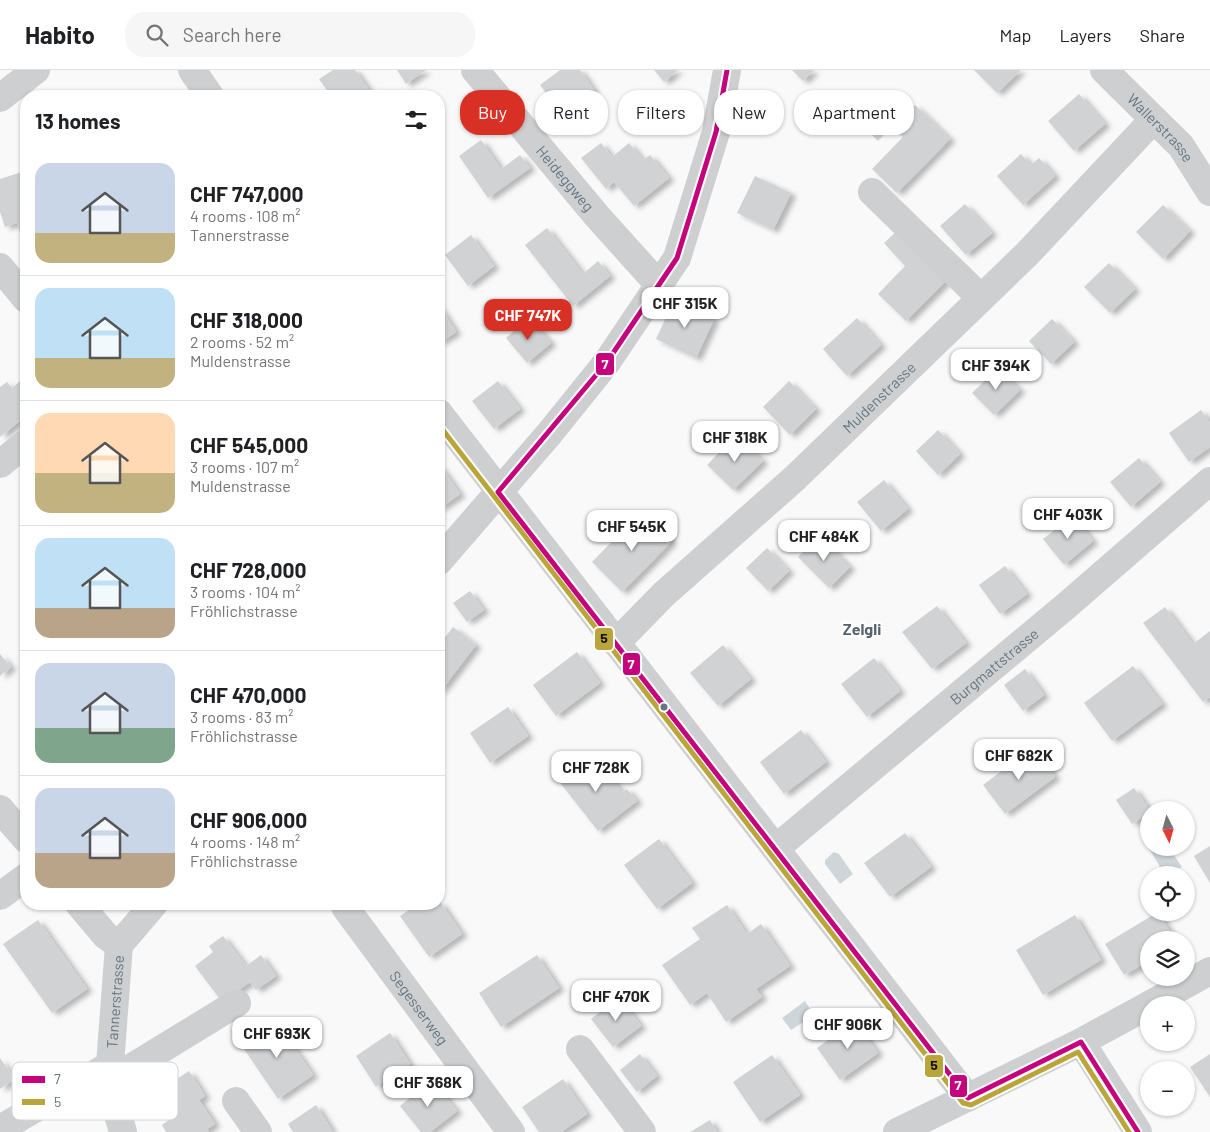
<!DOCTYPE html>
<html lang="en">
<head>
<meta charset="utf-8">
<style>
	body { margin:0; font-family:Barlow,sans-serif; background:#f6f6f6; color:#202124; height:100vh; display:flex; flex-direction:column; font-size:19px; white-space:nowrap }
	* { box-sizing:border-box; margin:0 }
	p { font-size:16px; color:#757577 }
	.icon { flex:none; width:28px; height:28px; fill:none; stroke:currentColor; stroke-width:2; stroke-linecap:round; stroke-linejoin:round }
	.map { position:relative; flex:1; overflow:hidden }
	.side { position:absolute; left:20px; top:20px; width:425px; height:820px; display:flex; flex-direction:column; background:#fff; border-radius:20px; box-shadow:0 1px 4px #0004 }
	.side>* { flex:none }
	.banner { position:absolute; left:460px; top:20px; width:475px; height:45px; display:flex; gap:10px }
	.needle { width:32px; rotate:174deg }
	.buttons { position:absolute; left:1140px; top:731px; display:grid; gap:10px }
	.buttons a { display:grid; place-items:center; width:55px; height:55px; border-radius:50%; background:#fff; box-shadow:0 1px 4px #0004; font-size:25px }
	.price { position:absolute; translate:-50% -42px; padding:0 11px; border-radius:10px; background:#fff; color:#222; font-size:16px; line-height:32px; filter:drop-shadow(0 1px 2px #0008) }
	.price::after { content:''; position:absolute; left:50%; top:30px; width:15px; height:11px; margin-left:-8px; background:inherit; clip-path:polygon(0 0,100% 0,50% 100%) }
	.price.current { background:#d93025; color:#fff }
	ul { padding:0; list-style:none }
	li { display:flex; align-items:center; gap:15px; height:125px; padding:0 15px }
	li+li { border-top:1px solid #e0e0e0 }
	li span { display:grid; place-items:center; flex:none; width:140px; height:100px; border-radius:15px; color:#555 }
	li>.icon { margin-inline-start:auto }
	span .icon { width:60px; height:60px; fill:#fffc; stroke-width:1 }
	li b { font-size:21px }
	h2 { display:flex; justify-content:space-between; align-items:center; height:60px; padding:0 15px; font-size:21px }
	.chip { padding:0 18px; border-radius:20px; background:#fff; box-shadow:0 1px 4px #0004; font-size:18px; line-height:45px }
	.chip.current { background:#d93025; color:#fff }
	header { display:flex; align-items:center; gap:30px; box-sizing:border-box; height:70px; padding:0 25px; background:#fff; border-bottom:1px solid #e0e0e0 }
	header strong { font-size:24px }
	nav { display:flex; gap:28px; margin-inline-start:auto; font-size:18px }
	.search { width:350px; height:45px; background:#f6f6f6; display:flex; align-items:center; gap:12px; box-sizing:border-box; padding:0 18px; border-radius:20px; color:#757577; font-size:19px }
	.map>svg:first-child { display:block }
	.water { fill:#ced6d9 }
	.building { fill:#d0d2d3; filter:url(#shadow) }
	.lines { fill:none; stroke-linecap:round; stroke-linejoin:round }
	.minor { stroke:#cecfd0; stroke-width:28 }
	.bus-1-casing { stroke:#fff; stroke-width:9 }
	.bus-2-casing { stroke:#fff; stroke-width:9 }
	.bus-1 { stroke:#c4037d; stroke-width:5 }
	.bus-2 { stroke:#baa53b; stroke-width:5 }
	.bus-dot { fill:#657683; stroke:#fff; stroke-width:2 }
	.labels { text-anchor:middle; dominant-baseline:central; stroke-width:5; stroke-linejoin:round; paint-order:stroke }
	.street-label { font-size:15px; fill:#657683; stroke:#fff }
	.neighbourhood-label { font-size:16px; font-weight:bold; fill:#57646e; stroke:#fff }
	.key { fill:#fff; stroke:#d1d6da; stroke-width:1 }
	.key-label { font-size:14px; fill:#657683 }
	.line-badge { stroke:#fff; stroke-width:2 }
	.badge-label { font-size:14px; text-anchor:middle; font-weight:bold; fill:#fff }
	.pale-badge-label { font-size:14px; text-anchor:middle; font-weight:bold; fill:#111 }
</style>
</head>
<body>
<header>
<strong>Habito</strong>
<div class="search"><svg class="icon" aria-label="search" viewBox="0 0 24 24"><circle cx="10" cy="10" r="6"/><path d="M15 15l6 6"/></svg>Search here</div>
<nav><a>Map</a><a>Layers</a><a>Share</a></nav>
</header>
<div class="map">
<svg width="1210" height="1062" viewBox="0 0 1210 1062">
	<defs>
		<filter id="shadow"><feDropShadow dx="5.5" dy="3" stdDeviation="2.5" flood-color="#0004"/></filter>
	</defs>
	<rect width="100%" height="100%" fill="#f9f9f9"/>
	<path class="water" d="M 895,33 L 905,43 L 878,71 L 868,61 Z
		M 1149,769 L 1149,778 L 1169,778 L 1182,797 L 1165,805 L 1145,772 Z
		M 834,782 L 839,784 L 853,804 L 840,814 L 825,794 L 825,790 Z
		M 805,931 L 814,945 L 791,960 L 782,948 Z"/>
	<path class="building" d="M 333,0 L 355,0 L 371,23 L 366,26 L 331,26 L 319,9 Z
		M 397,0 L 426,0 L 406,14 Z
		M 560,0 L 580,0 L 594,20 L 562,44 L 540,15 Z
		M 654,0 L 678,0 L 664,12 Z
		M 792,0 L 814,0 L 803,11 Z
		M 974,0 L 1021,0 L 997,23 Z
		M 1079,24 L 1105,54 L 1074,81 L 1048,51 Z
		M 915,35 L 950,69 L 897,123 L 872,99 L 903,67 L 893,57 Z
		M 481,70 L 501,99 L 520,85 L 530,98 L 488,128 L 459,86 Z
		M 601,73 L 612,87 L 629,73 L 643,90 L 650,85 L 669,108 L 634,136 L 614,112 L 606,119 L 581,88 Z
		M 1021,84 L 1031,95 L 1039,88 L 1055,106 L 1023,135 L 997,106 Z
		M 22,102 L 26,114 L 26,181 L 17,153 L 5,157 L 0,142 L 0,109 Z
		M 755,106 L 791,123 L 773,160 L 737,143 Z
		M 965,134 L 992,163 L 966,185 L 940,156 Z
		M 1163,135 L 1190,161 L 1163,189 L 1136,162 Z
		M 547,158 L 583,204 L 598,191 L 610,206 L 573,236 L 525,175 Z
		M 899,159 L 947,210 L 906,251 L 878,224 L 905,196 L 884,173 Z
		M 471,165 L 494,196 L 468,216 L 445,185 Z
		M 1109,193 L 1135,219 L 1110,243 L 1084,217 Z
		M 674,230 L 714,249 L 696,288 L 656,269 Z
		M 439,235 L 456,262 L 439,273 Z
		M 529,248 L 551,273 L 527,293 L 506,268 Z
		M 857,248 L 881,275 L 847,306 L 823,279 Z
		M 1052,249 L 1074,272 L 1051,294 L 1029,271 Z
		M 998,298 L 1020,320 L 994,345 L 972,323 Z
		M 26,306 L 26,346 L 0,367 L 0,317 L 7,312 L 12,318 Z
		M 498,311 L 520,339 L 494,359 L 472,331 Z
		M 789,311 L 816,339 L 790,365 L 763,337 Z
		M 1201,340 L 1210,353 L 1210,377 L 1189,392 L 1169,363 Z
		M 938,360 L 960,384 L 938,405 L 916,381 Z
		M 736,365 L 763,391 L 733,420 L 707,395 Z
		M 1139,388 L 1160,412 L 1131,437 L 1110,412 Z
		M 439,394 L 460,424 L 439,439 Z
		M 884,410 L 908,439 L 881,461 L 857,432 Z
		M 641,442 L 672,471 L 622,522 L 592,492 Z
		M 1073,446 L 1093,471 L 1064,495 L 1043,469 Z
		M 819,466 L 850,497 L 829,518 L 798,487 Z
		M 767,478 L 789,501 L 768,521 L 746,498 Z
		M 1005,496 L 1027,524 L 1000,544 L 979,515 Z
		M 470,521 L 484,540 L 467,552 L 453,533 Z
		M 937,536 L 966,573 L 932,599 L 902,562 Z
		M 1165,537 L 1193,574 L 1210,561 L 1210,627 L 1203,632 L 1143,553 Z
		M 453,557 L 476,575 L 439,623 L 439,575 Z
		M 723,575 L 751,609 L 718,636 L 690,603 Z
		M 577,582 L 600,613 L 556,646 L 533,615 Z
		M 0,584 L 11,597 L 0,606 Z
		M 874,588 L 900,621 L 867,647 L 841,614 Z
		M 1133,596 L 1162,634 L 1112,671 L 1084,633 Z
		M 1025,599 L 1044,625 L 1023,641 L 1004,615 Z
		M 508,637 L 528,666 L 490,693 L 470,663 Z
		M 801,660 L 826,692 L 784,724 L 760,692 Z
		M 1033,677 L 1055,707 L 1005,744 L 983,715 Z
		M 592,684 L 622,722 L 627,719 L 637,731 L 598,761 L 558,710 Z
		M 1134,718 L 1149,739 L 1149,743 L 1132,754 L 1116,730 Z
		M 905,763 L 931,797 L 890,827 L 864,793 Z
		M 659,769 L 692,813 L 657,839 L 624,795 Z
		M 1210,776 L 1210,813 L 1194,786 Z
		M 439,830 L 462,864 L 429,887 L 400,846 L 418,834 L 439,834 Z
		M 727,835 L 747,864 L 761,854 L 790,896 L 756,919 L 762,927 L 726,952 L 707,923 L 690,935 L 662,895 L 700,869 L 692,858 Z
		M 1158,842 L 1175,870 L 1149,870 L 1149,891 L 1124,905 L 1105,874 Z
		M 1075,845 L 1101,890 L 1043,925 L 1016,880 Z
		M 38,850 L 87,919 L 52,943 L 3,874 Z
		M 223,866 L 246,896 L 261,885 L 276,906 L 256,920 L 250,912 L 222,932 L 195,896 L 213,882 L 209,876 Z
		M 537,885 L 559,918 L 501,957 L 479,923 Z
		M 619,927 L 641,956 L 613,977 L 591,949 Z
		M 275,950 L 313,1005 L 278,1029 L 240,973 Z
		M 855,951 L 878,983 L 840,1010 L 817,978 Z
		M 390,963 L 410,994 L 376,1017 L 356,986 Z
		M 640,984 L 657,1006 L 637,1022 L 620,1000 Z
		M 1210,984 L 1210,1027 L 1190,997 Z
		M 772,985 L 800,1025 L 760,1052 L 733,1012 Z
		M 0,988 L 15,1009 L 0,1019 Z
		M 189,1001 L 205,1026 L 199,1030 L 215,1054 L 207,1059 L 209,1062 L 166,1062 L 162,1055 L 170,1049 L 154,1024 Z
		M 563,1009 L 587,1044 L 561,1062 L 539,1062 L 522,1037 Z
		M 432,1010 L 457,1041 L 430,1062 L 421,1062 L 400,1036 Z
		M 316,1035 L 333,1062 L 293,1062 L 288,1054 Z
		M 710,1050 L 717,1062 L 690,1062 Z"/>
	<g class="lines">
		<g class="minor">
			<path d="M 192,0 L 210,26"/>
			<path id="s1" d="M 475,0 L 597,146 L 659,215"/>
			<path id="s2" d="M 1104,0 L 1181,76 L 1210,122"/>
			<path d="M 0,28 L 36,0"/>
			<path d="M 872,122 L 981,228"/>
			<path d="M 0,197 L 26,229"/>
			<path d="M 439,343 L 968,1028"/>
			<path d="M 0,394 L 26,373"/>
			<path d="M 439,491 L 549,364 L 607,292 L 677,188 L 716,62 L 727,0"/>
			<path id="s3" d="M 616,573 L 664,524 L 795,408 L 1027,184 L 1153,50"/>
			<path d="M 0,739 L 26,769"/>
			<path id="s4" d="M 776,778 L 1066,536 L 1210,411"/>
			<path d="M 0,826 L 26,807"/>
			<path d="M 79,834 L 106,866 L 119,875"/>
			<path id="s5" d="M 345,837 L 511,1062"/>
			<path d="M 1149,935 L 1210,901"/>
			<path d="M 1081,972 L 1138,1062"/>
			<path d="M 580,979 L 642,1062"/>
			<path d="M 111,1010 L 237,933"/>
			<path d="M 236,1031 L 258,1062"/>
			<path d="M 0,1059 L 110,995"/>
			<path id="s6" d="M 123,1062 L 114,1031 L 110,995 L 119,875 L 154,834"/>
			<path d="M 897,1062 L 1081,972 L 1149,935"/>
		</g>
		<g class="bus-1-casing">
			<path id="bus-1" d="M 727,0 L 716,62 L 677,188 L 607,292 L 498,422 L 968,1028 L 1081,972 L 1138,1062"/>
		</g>
		<g class="bus-2-casing">
			<path id="bus-2" d="M 439,355 L 963,1033 L 971,1035 L 1078,982 L 1129,1062"/>
		</g>
		<use href="#bus-1" class="bus-1"/>
		<use href="#bus-2" class="bus-2"/>
	</g>
	<circle class="bus-dot" cx="664" cy="637" r="4.5"/>
	<g class="labels">
		<g class="street-label">
			<text stroke="none"><textPath href="#s2" startOffset="81">Wallerstrasse</textPath></text>
			<text stroke="none"><textPath href="#s1" startOffset="141">Heideggweg</textPath></text>
			<text stroke="none"><textPath href="#s3" startOffset="360">Muldenstrasse</textPath></text>
			<text stroke="none"><textPath href="#s4" startOffset="284">Burgmattstrasse</textPath></text>
			<text stroke="none"><textPath href="#s6" startOffset="132">Tannerstrasse</textPath></text>
			<text stroke="none"><textPath href="#s5" startOffset="125">Segesserweg</textPath></text>
		</g>
		<g class="neighbourhood-label">
			<text x="862" y="558">Zelgli</text>
		</g>
	</g>
	<rect x="12" y="992" width="166" height="58" rx="8" class="key"/>
	<rect x="22" y="1006" width="23" height="7" fill="#c4037d"/>
	<rect x="22" y="1029" width="23" height="6" fill="#baa53b"/>
	<g class="key-label">
		<text x="54" y="1014">7</text>
		<text x="54" y="1037">5</text>
	</g>
	<g class="line-badge">
		<rect x="595" y="282" width="20" height="24" rx="5" fill="#c4037d"/>
		<rect x="594" y="557" width="20" height="24" rx="5" fill="#baa53b"/>
		<rect x="622" y="582" width="19" height="24" rx="5" fill="#c4037d"/>
		<rect x="924" y="984" width="20" height="24" rx="5" fill="#baa53b"/>
		<rect x="949" y="1004" width="19" height="24" rx="5" fill="#c4037d"/>
	</g>
	<g class="badge-label">
		<text x="605" y="299">7</text>
		<text x="631" y="599">7</text>
		<text x="958" y="1020">7</text>
	</g>
	<g class="pale-badge-label">
		<text x="604" y="573">5</text>
		<text x="934" y="1000">5</text>
	</g>
</svg>
<div class="buttons">
<a><svg class="needle" viewBox="-14 -14 28 28"><path d="M0-13l5 13h-10z" fill="#e53935"/><path d="M0 13l5-13h-10z" fill="#757577"/></svg></a>
<a><svg class="icon" aria-label="locate" viewBox="0 0 24 24"><circle cx="12" cy="12" r="6"/><path d="M12 2v4M12 18v4M2 12h4M18 12h4"/></svg></a>
<a><svg class="icon" aria-label="layers" viewBox="0 0 24 24"><path d="M12 4l9 5-9 5-9-5zM3 14l9 5 9-5"/></svg></a>
<a>+</a>
<a>−</a>
</div>
<b class="price" style="left:685px;top:259px">CHF 315K</b>
<b class="price current" style="left:528px;top:271px">CHF 747K</b>
<b class="price" style="left:996px;top:321px">CHF 394K</b>
<b class="price" style="left:735px;top:393px">CHF 318K</b>
<b class="price" style="left:1068px;top:470px">CHF 403K</b>
<b class="price" style="left:632px;top:482px">CHF 545K</b>
<b class="price" style="left:824px;top:492px">CHF 484K</b>
<b class="price" style="left:1019px;top:711px">CHF 682K</b>
<b class="price" style="left:596px;top:723px">CHF 728K</b>
<b class="price" style="left:616px;top:952px">CHF 470K</b>
<b class="price" style="left:848px;top:980px">CHF 906K</b>
<b class="price" style="left:277px;top:989px">CHF 693K</b>
<b class="price" style="left:428px;top:1038px">CHF 368K</b>
<div class="banner">
<a class="chip current">Buy</a>
<a class="chip">Rent</a>
<a class="chip">Filters</a>
<a class="chip">New</a>
<a class="chip">Apartment</a>
</div>
<section class="side">
<h2>13 homes<svg class="icon" aria-label="filters" viewBox="0 0 24 24"><path d="M4 7h16M4 17h16"/><circle cx="9" cy="7" r="2"/><circle cx="15" cy="17" r="2"/></svg></h2>
<ul>
<li><span style="background:linear-gradient(#c9d6e8 70%,#c2b280 0)"><svg class="icon" aria-label="home" viewBox="0 0 24 24"><path d="M3 11l9-7 9 7M6 9v11h12V9"/></svg></span><div><b>CHF 747,000</b><p>4 rooms · 108 m²</p><p>Tannerstrasse</p></div></li>
<li><span style="background:linear-gradient(#bfe0f5 70%,#c2b280 0)"><svg class="icon" aria-label="home" viewBox="0 0 24 24"><path d="M3 11l9-7 9 7M6 9v11h12V9"/></svg></span><div><b>CHF 318,000</b><p>2 rooms · 52 m²</p><p>Muldenstrasse</p></div></li>
<li><span style="background:linear-gradient(#ffd9b3 60%,#c2b280 0)"><svg class="icon" aria-label="home" viewBox="0 0 24 24"><path d="M3 11l9-7 9 7M6 9v11h12V9"/></svg></span><div><b>CHF 545,000</b><p>3 rooms · 107 m²</p><p>Muldenstrasse</p></div></li>
<li><span style="background:linear-gradient(#bfe0f5 70%,#b9a48a 0)"><svg class="icon" aria-label="home" viewBox="0 0 24 24"><path d="M3 11l9-7 9 7M6 9v11h12V9"/></svg></span><div><b>CHF 728,000</b><p>3 rooms · 104 m²</p><p>Fröhlichstrasse</p></div></li>
<li><span style="background:linear-gradient(#c9d6e8 65%,#7fa58c 0)"><svg class="icon" aria-label="home" viewBox="0 0 24 24"><path d="M3 11l9-7 9 7M6 9v11h12V9"/></svg></span><div><b>CHF 470,000</b><p>3 rooms · 83 m²</p><p>Fröhlichstrasse</p></div></li>
<li><span style="background:linear-gradient(#c9d6e8 65%,#b9a48a 0)"><svg class="icon" aria-label="home" viewBox="0 0 24 24"><path d="M3 11l9-7 9 7M6 9v11h12V9"/></svg></span><div><b>CHF 906,000</b><p>4 rooms · 148 m²</p><p>Fröhlichstrasse</p></div></li>
</ul>
</section>
</div>
</body>
</html>
